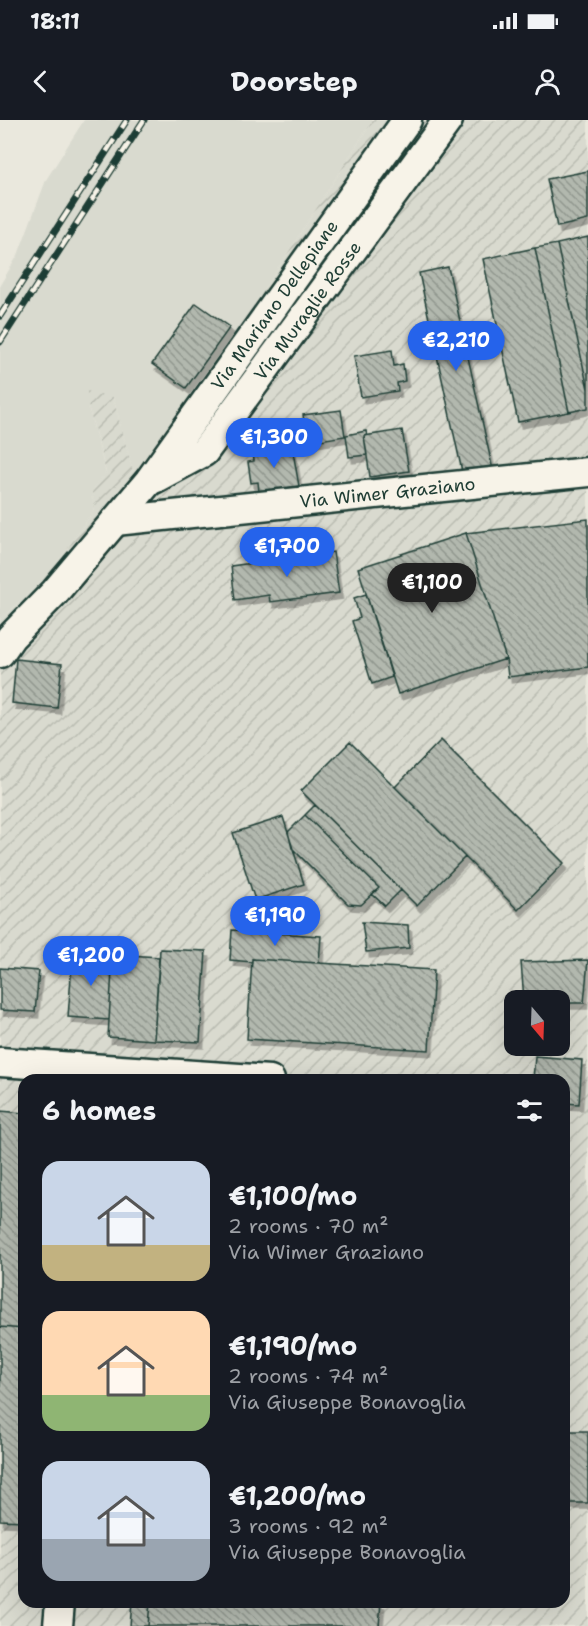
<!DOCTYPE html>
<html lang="en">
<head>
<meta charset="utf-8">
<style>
	body { margin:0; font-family:"Shantell Sans",sans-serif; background:#242831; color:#f1f3f6; height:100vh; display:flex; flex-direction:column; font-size:22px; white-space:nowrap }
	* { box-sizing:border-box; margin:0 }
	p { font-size:20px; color:#9ea1a6 }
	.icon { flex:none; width:33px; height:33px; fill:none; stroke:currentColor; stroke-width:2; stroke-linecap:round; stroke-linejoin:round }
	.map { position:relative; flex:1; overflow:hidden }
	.sheet { position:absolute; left:18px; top:954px; width:552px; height:534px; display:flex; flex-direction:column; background:#171b24; border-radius:18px; box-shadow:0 6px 24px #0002 }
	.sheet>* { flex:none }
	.needle { width:39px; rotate:161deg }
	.buttons { position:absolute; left:504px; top:870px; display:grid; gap:12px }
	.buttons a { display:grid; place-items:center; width:66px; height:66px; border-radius:12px; background:#171b24; box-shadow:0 6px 24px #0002; font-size:30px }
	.price { position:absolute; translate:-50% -51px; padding:0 14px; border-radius:21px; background:#2563eb; color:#fff; font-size:20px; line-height:39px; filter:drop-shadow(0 2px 3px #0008) }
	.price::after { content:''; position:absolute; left:50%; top:36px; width:18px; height:14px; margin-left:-9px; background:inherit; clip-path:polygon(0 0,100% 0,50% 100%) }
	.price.on { background:#222; color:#fff }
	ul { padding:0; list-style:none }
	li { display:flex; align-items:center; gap:18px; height:150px; padding:0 24px }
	li span { display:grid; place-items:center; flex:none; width:168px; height:120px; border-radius:18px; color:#555 }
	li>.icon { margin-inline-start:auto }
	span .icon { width:72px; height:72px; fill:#fffc; stroke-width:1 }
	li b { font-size:26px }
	h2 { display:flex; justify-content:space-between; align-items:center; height:72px; padding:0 24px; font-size:26px }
	.status { display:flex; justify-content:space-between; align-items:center; height:42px; padding:0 30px; background:#171b24; direction:ltr }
	.status svg { height:16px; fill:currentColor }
	header { display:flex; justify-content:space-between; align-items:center; height:78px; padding:0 24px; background:#171b24; font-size:27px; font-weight:700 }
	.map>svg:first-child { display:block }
	.built { fill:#d9dacf }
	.industrial { fill:url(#industrial-furrows); fill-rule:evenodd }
	.building { fill:url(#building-back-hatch); stroke:#1f3d34; stroke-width:1.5; filter:url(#shadow) }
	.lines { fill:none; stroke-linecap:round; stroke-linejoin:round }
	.street-casing { stroke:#1f3d34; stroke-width:33 }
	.street { stroke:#f7f3e8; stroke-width:28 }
	.rail-casing { stroke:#1f3d34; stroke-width:7 }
	.rail { stroke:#f7f3e8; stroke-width:4.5; stroke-dasharray:14; stroke-linecap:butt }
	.labels { text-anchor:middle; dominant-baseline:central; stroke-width:4.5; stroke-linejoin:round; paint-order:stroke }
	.street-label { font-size:18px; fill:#1f3d34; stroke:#f7f3e8 }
</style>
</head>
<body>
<div class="status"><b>18:11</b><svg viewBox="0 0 49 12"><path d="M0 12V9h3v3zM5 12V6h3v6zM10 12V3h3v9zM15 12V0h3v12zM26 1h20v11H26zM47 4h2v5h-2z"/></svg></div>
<header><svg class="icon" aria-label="back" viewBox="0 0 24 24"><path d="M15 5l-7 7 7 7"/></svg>Doorstep<svg class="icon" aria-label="person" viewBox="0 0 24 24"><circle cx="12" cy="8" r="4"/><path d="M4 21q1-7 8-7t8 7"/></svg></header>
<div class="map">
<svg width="588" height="1506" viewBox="0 0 588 1506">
	<defs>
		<pattern id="industrial-furrows" width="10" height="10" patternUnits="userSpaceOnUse" patternTransform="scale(1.5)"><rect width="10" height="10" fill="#d9dacf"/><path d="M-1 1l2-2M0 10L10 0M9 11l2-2" fill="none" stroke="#babcb2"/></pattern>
		<pattern id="building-back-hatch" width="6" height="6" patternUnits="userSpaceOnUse" patternTransform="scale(1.5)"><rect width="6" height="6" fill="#b2b8ae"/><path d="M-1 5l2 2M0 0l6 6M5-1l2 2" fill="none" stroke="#90978e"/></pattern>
		<filter id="shadow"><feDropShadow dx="3.5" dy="6" stdDeviation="0" flood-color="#0004"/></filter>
	</defs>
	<rect width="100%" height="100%" fill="#eae8dd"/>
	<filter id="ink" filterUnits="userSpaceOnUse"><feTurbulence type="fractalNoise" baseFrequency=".0167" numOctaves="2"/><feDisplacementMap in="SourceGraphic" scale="12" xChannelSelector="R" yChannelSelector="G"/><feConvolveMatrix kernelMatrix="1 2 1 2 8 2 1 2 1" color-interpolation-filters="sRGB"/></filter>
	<g filter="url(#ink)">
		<path class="built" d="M 84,0 L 373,0 L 238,211 L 134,356 L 113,277 L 88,286 L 106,353 L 92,372 L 94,390 L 50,454 L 0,500 L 0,165 L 18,135 L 46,60 Z"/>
		<path class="industrial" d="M 373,0 L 588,0 L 588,1506 L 0,1506 L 0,500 L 50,454 L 94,390 L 92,372 L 106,352 L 88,286 L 87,271 L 113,277 L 134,355 L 238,211 ZM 514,880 L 560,880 L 560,926 L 514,926 ZM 24,960 L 564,960 L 564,1482 L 24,1482 Z"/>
		<path class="building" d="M 588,51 L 588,100 L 557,107 L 547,59 Z
			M 588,117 L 588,269 L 557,124 Z
			M 557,124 L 588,269 L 588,288 L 569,292 L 535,128 Z
			M 535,128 L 569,292 L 518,302 L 483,139 Z
			M 448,147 L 493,350 L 463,356 L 419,153 Z
			M 196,183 L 230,207 L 186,268 L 152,244 Z
			M 392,230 L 394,246 L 403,244 L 405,261 L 397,263 L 398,271 L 361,277 L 354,236 Z
			M 341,290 L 345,316 L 308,322 L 303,295 Z
			M 402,310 L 409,351 L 370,357 L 364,316 Z
			M 366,311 L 367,315 L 364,316 L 367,335 L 349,337 L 346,315 Z
			M 292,326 L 299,366 L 259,372 L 258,362 L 251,363 L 248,342 L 254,341 L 253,332 Z
			M 588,399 L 588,547 L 508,557 L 506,539 L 466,413 Z
			M 466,413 L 506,539 L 398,574 L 358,448 Z
			M 333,432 L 339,473 L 270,482 L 269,475 L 235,480 L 231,446 Z
			M 366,474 L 392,557 L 372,564 L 352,501 L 360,498 L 354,478 Z
			M 16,539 L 62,544 L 57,588 L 12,583 Z
			M 441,620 L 564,743 L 518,790 L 395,667 Z
			M 350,622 L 465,737 L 417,786 L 301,671 Z
			M 315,685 L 401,770 L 385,786 L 372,774 L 379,768 L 305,695 Z
			M 305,695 L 379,768 L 361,785 L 348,784 L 292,728 L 288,712 Z
			M 283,697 L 304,764 L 255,780 L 233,713 Z
			M 362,802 L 408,805 L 409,828 L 366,832 Z
			M 232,810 L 321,816 L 319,843 L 252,839 L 252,842 L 230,840 Z
			M 160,829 L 206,831 L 200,922 L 154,920 Z
			M 80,832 L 113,834 L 109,900 L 68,897 L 72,843 L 80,843 Z
			M 113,834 L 159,837 L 154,920 L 108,917 Z
			M 252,839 L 434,850 L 429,930 L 247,919 Z
			M 588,840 L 584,883 L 564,883 L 564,904 L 560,904 L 560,880 L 524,880 L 521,842 Z
			M 0,848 L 39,851 L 35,892 L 0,890 Z
			M 535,936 L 582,940 L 579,984 L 564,983 L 564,960 L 533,960 Z
			M 0,991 L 24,993 L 24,1209 L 0,1207 Z
			M 0,1207 L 24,1209 L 24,1401 L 0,1400 Z
			M 564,1311 L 588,1311 L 588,1383 L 564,1383 Z
			M 132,1482 L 150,1482 L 148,1506 L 130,1506 Z
			M 150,1482 L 381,1482 L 379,1506 L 148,1506 Z"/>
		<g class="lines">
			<g class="street-casing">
				<g id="street">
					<path id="s1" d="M 154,359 L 204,332 L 448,0"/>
					<path id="s2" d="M 115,401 L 588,352"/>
					<path id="s3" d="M 0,533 L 11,517 L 55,472 L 149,361 L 407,0"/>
					<path d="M 0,942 L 270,960"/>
					<path d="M 58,1506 L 60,1482"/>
				</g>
			</g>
			<use href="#street" class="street"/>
			<g class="rail-casing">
				<path id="rail" d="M 0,196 L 127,0
					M 0,222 L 144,0"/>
			</g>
			<use href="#rail" class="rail"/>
		</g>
	</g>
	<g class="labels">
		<g class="street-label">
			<text stroke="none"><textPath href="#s3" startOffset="444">Via Mariano Dellepiane</textPath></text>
			<text stroke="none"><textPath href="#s1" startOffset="232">Via Muraglie Rosse</textPath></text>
			<text stroke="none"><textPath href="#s2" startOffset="274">Via Wimer Graziano</textPath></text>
		</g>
	</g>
</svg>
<div class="buttons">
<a><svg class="needle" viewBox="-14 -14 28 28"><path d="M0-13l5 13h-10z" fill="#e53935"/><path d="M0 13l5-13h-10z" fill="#9ea1a6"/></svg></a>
</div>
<b class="price" style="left:456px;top:252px">€2,210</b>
<b class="price" style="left:274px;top:349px">€1,300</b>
<b class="price" style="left:287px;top:458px">€1,700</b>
<b class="price on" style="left:432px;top:494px">€1,100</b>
<b class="price" style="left:275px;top:827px">€1,190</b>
<b class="price" style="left:91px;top:867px">€1,200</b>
<section class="sheet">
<h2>6 homes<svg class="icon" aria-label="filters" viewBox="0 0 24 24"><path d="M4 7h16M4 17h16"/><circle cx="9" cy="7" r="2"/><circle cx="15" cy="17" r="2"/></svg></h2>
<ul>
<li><span style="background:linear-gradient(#c9d6e8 70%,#c2b280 0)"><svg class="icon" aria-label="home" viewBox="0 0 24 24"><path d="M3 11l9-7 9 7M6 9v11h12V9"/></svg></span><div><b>€1,100/mo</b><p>2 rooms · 70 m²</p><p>Via Wimer Graziano</p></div></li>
<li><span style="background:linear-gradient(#ffd9b3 70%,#8fb573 0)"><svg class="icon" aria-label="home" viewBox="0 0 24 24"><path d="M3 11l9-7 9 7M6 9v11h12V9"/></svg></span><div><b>€1,190/mo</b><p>2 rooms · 74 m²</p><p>Via Giuseppe Bonavoglia</p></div></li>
<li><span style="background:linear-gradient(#c9d6e8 65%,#9aa5b1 0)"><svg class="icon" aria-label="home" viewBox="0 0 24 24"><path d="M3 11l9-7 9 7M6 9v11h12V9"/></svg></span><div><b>€1,200/mo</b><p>3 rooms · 92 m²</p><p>Via Giuseppe Bonavoglia</p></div></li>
</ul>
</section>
</div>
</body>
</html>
